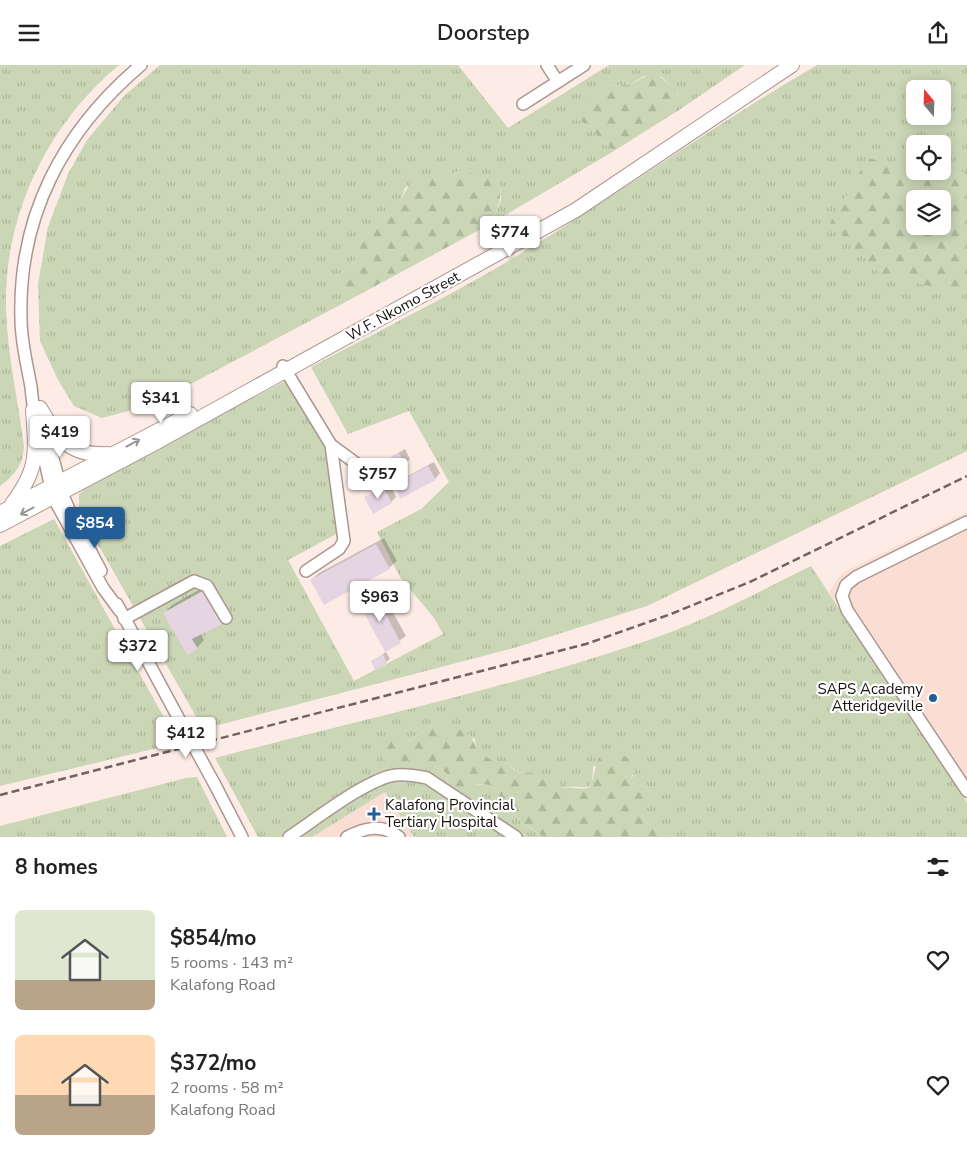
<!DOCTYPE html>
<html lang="en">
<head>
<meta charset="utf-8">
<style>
	body { margin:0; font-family:"Nunito Sans",sans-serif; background:#f2f2f2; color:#222; height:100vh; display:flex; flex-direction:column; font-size:19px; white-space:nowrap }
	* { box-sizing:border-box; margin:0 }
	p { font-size:16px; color:#767676 }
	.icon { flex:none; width:28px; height:28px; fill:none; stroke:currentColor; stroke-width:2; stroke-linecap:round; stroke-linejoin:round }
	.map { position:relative; height:772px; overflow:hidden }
	.side { display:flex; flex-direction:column; background:#fff; flex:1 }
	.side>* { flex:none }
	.needle { width:32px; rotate:341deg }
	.fabs { position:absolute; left:906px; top:15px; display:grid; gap:10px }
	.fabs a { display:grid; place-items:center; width:45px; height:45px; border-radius:8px; background:#fff; box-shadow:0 2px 12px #0003; font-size:25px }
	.price { position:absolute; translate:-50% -42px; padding:0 11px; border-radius:5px; background:#fff; color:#222; font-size:16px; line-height:32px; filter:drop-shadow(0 1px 2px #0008) }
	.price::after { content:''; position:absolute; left:50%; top:30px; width:15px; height:11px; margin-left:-8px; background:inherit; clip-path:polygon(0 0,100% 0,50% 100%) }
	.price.selected { background:#235d95; color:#fff }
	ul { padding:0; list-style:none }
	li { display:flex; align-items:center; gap:15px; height:125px; padding:0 15px }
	li span { display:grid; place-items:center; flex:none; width:140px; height:100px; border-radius:8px; color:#555 }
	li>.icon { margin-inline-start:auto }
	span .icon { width:60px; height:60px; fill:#fffc; stroke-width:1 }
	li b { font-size:21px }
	h2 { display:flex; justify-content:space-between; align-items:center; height:60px; padding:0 15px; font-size:21px }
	header { display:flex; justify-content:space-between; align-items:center; height:65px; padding:0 15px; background:#fff; font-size:22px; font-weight:600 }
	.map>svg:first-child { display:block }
	.built { fill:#faded3 }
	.grass { fill:url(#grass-tufts); fill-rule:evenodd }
	.forest { fill:url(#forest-firs); fill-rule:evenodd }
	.shadow { fill:#0003 }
	.building { fill:#e5d4e1 }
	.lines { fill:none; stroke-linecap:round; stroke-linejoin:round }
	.minor-casing { stroke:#aa9790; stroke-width:14 }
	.major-casing { stroke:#aa9790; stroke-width:16 }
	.minor { stroke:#fff; stroke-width:11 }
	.major { stroke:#fff; stroke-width:14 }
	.rail { stroke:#6e6460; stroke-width:2.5; stroke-dasharray:8 4; stroke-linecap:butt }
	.minor-bridge-casing { stroke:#aa9790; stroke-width:14; stroke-linecap:butt }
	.minor-bridge { stroke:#fff; stroke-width:11 }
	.oneway { stroke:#979493 }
	.poi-dot { fill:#235d95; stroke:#fff; stroke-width:2 }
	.labels { text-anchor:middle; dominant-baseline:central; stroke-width:4.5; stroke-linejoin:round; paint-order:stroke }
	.street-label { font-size:15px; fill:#18110f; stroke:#fff }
	.poi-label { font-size:15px; fill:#18110f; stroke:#fff; text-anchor:end }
</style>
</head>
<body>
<header><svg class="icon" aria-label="menu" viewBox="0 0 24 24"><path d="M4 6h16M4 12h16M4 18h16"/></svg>Doorstep<svg class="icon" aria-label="share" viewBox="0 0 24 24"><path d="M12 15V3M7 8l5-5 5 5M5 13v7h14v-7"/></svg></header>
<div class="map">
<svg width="967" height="772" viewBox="0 0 967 772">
	<defs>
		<pattern id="grass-tufts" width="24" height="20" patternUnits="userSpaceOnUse" patternTransform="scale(1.25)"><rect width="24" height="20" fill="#cad6b6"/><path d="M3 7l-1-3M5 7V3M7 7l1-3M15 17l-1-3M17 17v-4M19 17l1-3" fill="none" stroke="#adb79b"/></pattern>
		<pattern id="forest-firs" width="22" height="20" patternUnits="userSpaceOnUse" patternTransform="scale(1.25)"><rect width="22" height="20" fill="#cad6b6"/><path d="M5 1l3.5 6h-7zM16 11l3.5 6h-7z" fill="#adb79b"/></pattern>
	</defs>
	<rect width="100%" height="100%" fill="#fcece5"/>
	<path class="built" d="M 967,447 L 967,738 L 829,527 L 842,508 Z
		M 385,727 L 414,772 L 312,772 Z"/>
	<path class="grass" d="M 0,0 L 119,0 C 48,59 4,149 6,242 C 7,288 18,335 24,381 C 23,400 15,410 0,421 Z
		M 160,0 L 458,0 L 508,63 L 609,0 L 745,0 L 679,45 L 677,38 L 678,28 L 662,12 L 644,11 L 629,20 L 607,21 L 574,52 L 592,63 L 601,76 L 614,86 L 492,158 L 501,134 L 501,123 L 497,115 L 488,110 L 474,111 L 459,106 L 440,112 L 421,112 L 405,123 L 398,142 L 392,150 L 364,172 L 353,200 L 327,218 L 348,224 L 355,232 L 151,340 L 102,353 L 74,341 L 58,315 L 40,276 L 38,219 L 48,162 L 68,109 L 87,75 L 124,31 Z
		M 817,0 L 967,0 L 967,386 L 647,541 L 514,583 L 203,664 L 79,446 L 79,429 L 89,420 L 289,314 L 329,383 L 340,467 L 288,495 L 354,616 L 443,569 L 434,553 L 400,512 L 377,467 L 421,444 L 449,417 L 409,346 L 348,369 L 311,302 C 390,260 470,221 546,173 C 637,116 724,54 817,0 ZM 915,24 L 942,24 L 942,51 L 915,51 ZM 915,79 L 942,79 L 942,106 L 915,106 ZM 915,134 L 942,134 L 942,161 L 915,161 Z
		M 54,454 L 178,678 L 0,721 L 0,481 Z
		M 811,501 L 967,738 L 967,772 L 669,772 L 660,768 L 644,755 L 643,748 L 650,723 L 627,717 L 634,710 L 593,701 C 593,733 584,718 562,723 C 547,698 518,716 509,698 L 495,696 L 476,688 L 475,674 L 430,662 L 410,675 L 401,678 L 407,695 C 419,701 437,700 446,708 L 447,718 L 490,720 L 498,726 L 501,736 L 522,758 L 544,772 L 414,772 L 385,727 L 312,772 L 258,772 L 215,693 C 359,655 506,624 646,576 C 703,557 758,527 811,501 Z
		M 197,712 L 227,772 L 0,772 L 0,761 L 186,713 Z"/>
	<path class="forest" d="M 652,8 C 662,10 667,20 677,24 L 679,45 L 614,86 L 601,76 L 592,63 L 574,52 L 576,43 L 594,28 L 607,21 L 629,20 Z
		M 868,93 L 936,112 L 967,106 L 967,226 L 961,228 L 881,210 L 830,158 ZM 915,134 L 942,134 L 942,161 L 915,161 Z
		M 459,106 C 469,109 477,109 487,110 C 512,113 496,144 492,158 L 355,232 L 348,224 L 330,226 L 327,223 L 327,218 L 353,200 L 364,172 L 392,150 L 412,115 L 421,112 L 440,112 Z
		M 430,662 C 454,665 472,659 477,688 L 495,696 L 509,698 C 518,718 546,695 562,723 C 571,721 582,725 587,723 C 594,721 594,701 599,693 C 613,690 634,686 636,705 L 628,717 L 650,723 L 655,727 L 643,748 L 644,755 L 660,768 L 669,772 L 544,772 L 522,758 L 501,736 L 498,726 L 490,720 L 478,719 L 460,729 C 449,724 447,720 446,708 C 437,700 419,701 407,696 L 400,698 L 384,695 L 378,682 L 385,671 L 394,670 L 401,678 L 410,675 Z"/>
	<path class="shadow" d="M 405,384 L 410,394 L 405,400 L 378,400 Z
		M 434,397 L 440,408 L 435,414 L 395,417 L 407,409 L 408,411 Z
		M 389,417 L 396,432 L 391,437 L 366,432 Z
		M 384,473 L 397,496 L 389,503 L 311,515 L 319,508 Z
		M 213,517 L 230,549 L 200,568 L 204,575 L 197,583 L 165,548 L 172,540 Z
		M 380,524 L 406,571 L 386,585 L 360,538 Z
		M 386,587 L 390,594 L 386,597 L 372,596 Z"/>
	<path class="building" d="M 399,388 L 406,401 L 383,413 L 377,400 Z
		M 428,401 L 436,415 L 400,434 L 394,417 L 401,413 L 402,415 Z
		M 383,422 L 392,438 L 373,449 L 364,432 Z
		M 376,479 L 390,504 L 324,540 L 310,515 Z
		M 206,524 L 224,558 L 192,574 L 198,584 L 187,590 L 163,548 Z
		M 375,529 L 401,578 L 385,587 L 358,537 Z
		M 383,589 L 387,598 L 375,605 L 371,596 Z"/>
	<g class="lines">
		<g class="minor-casing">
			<path id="minor" d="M 547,0 L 558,17
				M 523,39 L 584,0
				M 283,301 L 331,380 L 344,476 L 339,484 L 306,506
				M 42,351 L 62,428 L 70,447 L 101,506
				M 35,352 C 33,342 32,332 31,322 C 27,299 21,277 21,254 C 18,151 63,66 141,0
				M 39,370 L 53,432 L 103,523 L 120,546
				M 331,380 L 365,405
				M 967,457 L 856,512 L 846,520 L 842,531 L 847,545 L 967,726
				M 117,539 L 180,656
				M 124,554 L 194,516 L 207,521 L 226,553
				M 214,718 L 242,772
				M 289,772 C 315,755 368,713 396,710 C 407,709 417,711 427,713 L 516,772
				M 347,772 C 364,763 382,758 399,772"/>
		</g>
		<g class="major-casing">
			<path id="major" d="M 40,343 C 58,374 69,391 108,389
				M 12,439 C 39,403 36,388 33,345
				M 0,448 L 190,349
				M 0,460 L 155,378 L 576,145 L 792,0"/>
		</g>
		<use href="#minor" class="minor"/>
		<use href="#major" class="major"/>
		<path class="rail" d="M 0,730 L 586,579 L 671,549 L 752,516 L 967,411"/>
		<g class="minor-bridge-casing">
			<path id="minor-bridge" d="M 180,656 L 214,718"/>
		</g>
		<use href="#minor-bridge" class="minor-bridge"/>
	</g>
	<defs><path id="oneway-shaft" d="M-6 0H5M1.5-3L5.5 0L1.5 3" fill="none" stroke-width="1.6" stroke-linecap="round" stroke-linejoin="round" transform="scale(1.25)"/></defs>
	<g class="oneway">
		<use href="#oneway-shaft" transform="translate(133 378) rotate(-28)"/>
		<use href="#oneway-shaft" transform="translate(27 446) rotate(152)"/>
	</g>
	<g class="poi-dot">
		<circle cx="933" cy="633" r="5"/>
		<path d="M371.5 741.5h5v5h5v5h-5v5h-5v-5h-5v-5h5z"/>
	</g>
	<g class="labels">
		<g class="street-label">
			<text transform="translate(403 241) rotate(-29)">W.F. Nkomo Street</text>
		</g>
		<g class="poi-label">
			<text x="923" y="624">SAPS Academy<tspan x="923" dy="17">Atteridgeville</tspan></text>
			<text x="385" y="740" text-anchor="start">Kalafong Provincial<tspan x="385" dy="17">Tertiary Hospital</tspan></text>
		</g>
	</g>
</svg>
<div class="fabs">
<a><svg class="needle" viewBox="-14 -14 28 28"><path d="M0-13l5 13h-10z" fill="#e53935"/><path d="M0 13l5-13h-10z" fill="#767676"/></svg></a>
<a><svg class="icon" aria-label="locate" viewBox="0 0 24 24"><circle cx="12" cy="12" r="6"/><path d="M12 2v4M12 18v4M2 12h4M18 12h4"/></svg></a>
<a><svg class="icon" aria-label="layers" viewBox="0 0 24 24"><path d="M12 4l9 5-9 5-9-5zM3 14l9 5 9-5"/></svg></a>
</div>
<b class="price" style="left:510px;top:193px">$774</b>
<b class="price" style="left:161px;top:359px">$341</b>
<b class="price" style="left:60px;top:393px">$419</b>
<b class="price" style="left:378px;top:435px">$757</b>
<b class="price selected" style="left:95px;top:484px">$854</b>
<b class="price" style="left:380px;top:558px">$963</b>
<b class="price" style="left:138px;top:607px">$372</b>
<b class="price" style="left:186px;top:694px">$412</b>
</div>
<section class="side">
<h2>8 homes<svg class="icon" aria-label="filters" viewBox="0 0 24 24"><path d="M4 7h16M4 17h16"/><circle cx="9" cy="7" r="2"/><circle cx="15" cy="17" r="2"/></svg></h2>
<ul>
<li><span style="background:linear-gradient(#dfe7d0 70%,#b9a48a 0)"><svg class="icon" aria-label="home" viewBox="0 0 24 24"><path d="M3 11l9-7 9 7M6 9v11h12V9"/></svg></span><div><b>$854/mo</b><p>5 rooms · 143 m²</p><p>Kalafong Road</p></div><svg class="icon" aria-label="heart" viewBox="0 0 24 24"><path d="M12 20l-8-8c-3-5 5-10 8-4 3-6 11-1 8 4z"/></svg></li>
<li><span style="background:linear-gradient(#ffd9b3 60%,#b9a48a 0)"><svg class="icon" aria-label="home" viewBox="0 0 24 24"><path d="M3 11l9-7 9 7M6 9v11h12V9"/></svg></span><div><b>$372/mo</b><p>2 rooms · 58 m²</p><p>Kalafong Road</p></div><svg class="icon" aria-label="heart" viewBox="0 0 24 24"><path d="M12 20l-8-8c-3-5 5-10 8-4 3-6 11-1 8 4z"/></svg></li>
</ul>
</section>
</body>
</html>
